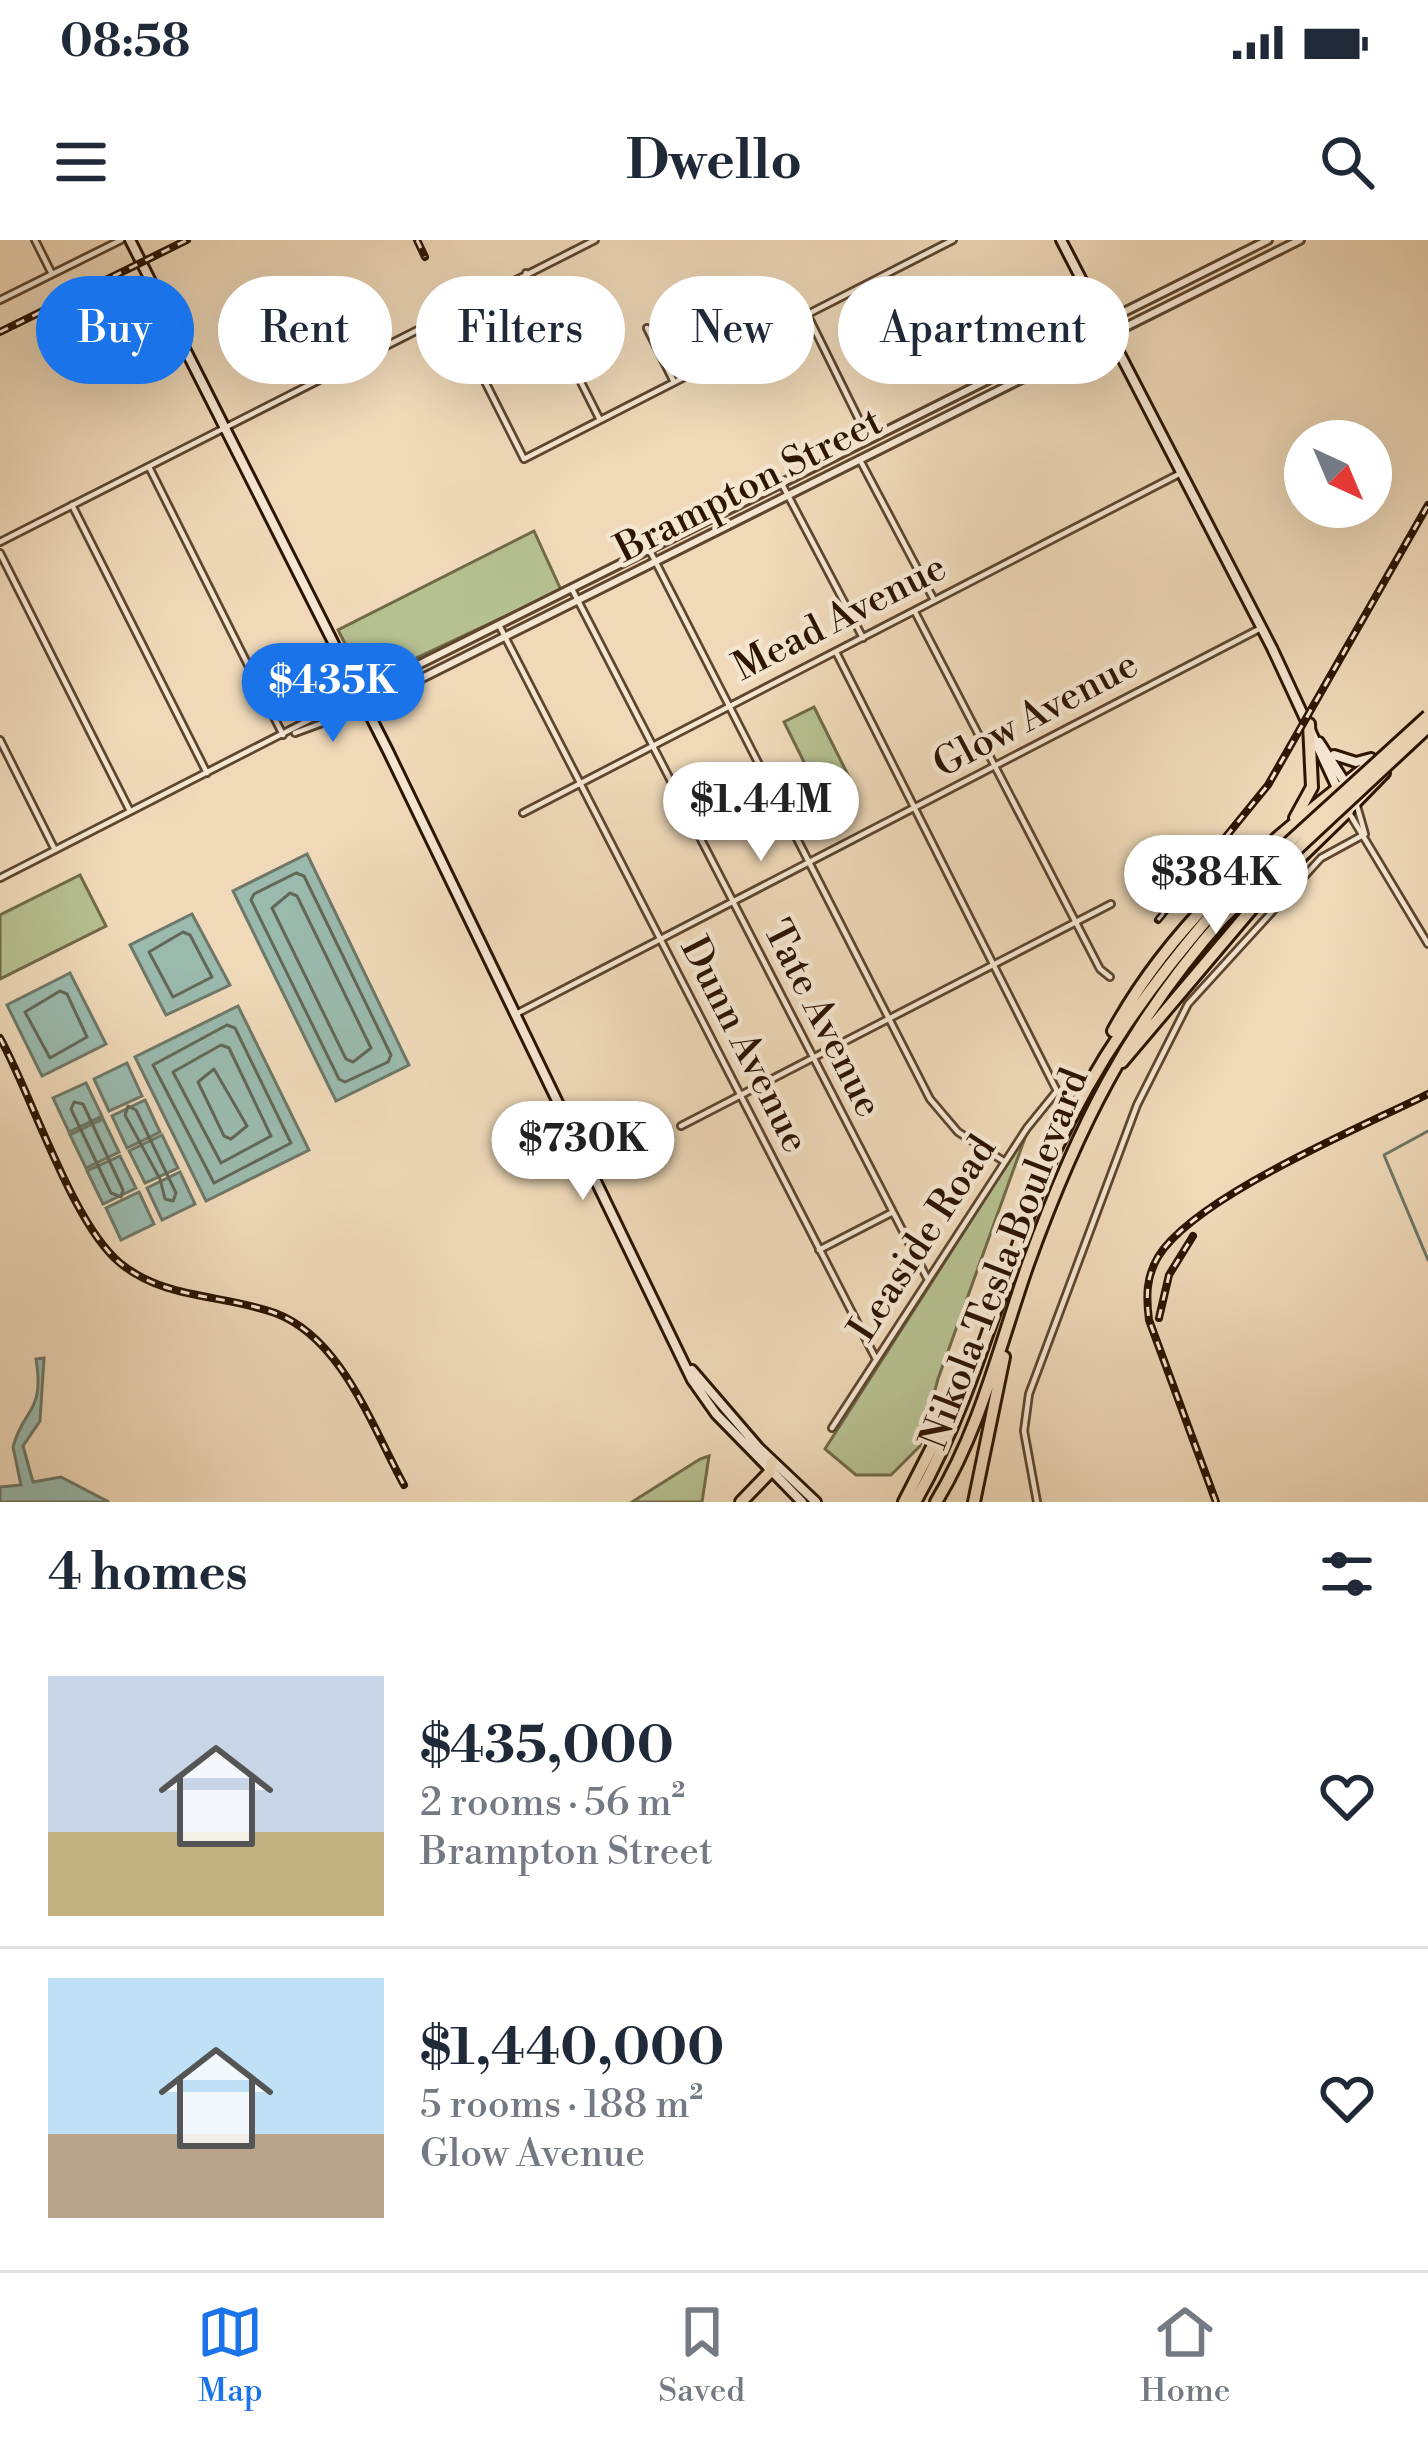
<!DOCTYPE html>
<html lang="en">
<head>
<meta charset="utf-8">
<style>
	body { margin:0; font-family:"Libre Bodoni",serif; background:#f2f2f3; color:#1f2937; height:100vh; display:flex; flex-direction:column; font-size:45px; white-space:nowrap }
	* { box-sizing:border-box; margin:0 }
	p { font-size:39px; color:#747a83 }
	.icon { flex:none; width:66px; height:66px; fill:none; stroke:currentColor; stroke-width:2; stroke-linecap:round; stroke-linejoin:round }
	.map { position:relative; height:1262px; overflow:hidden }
	.panel { display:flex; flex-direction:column; background:#fff; flex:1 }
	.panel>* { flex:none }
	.guide { position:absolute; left:36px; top:36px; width:1356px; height:108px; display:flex; gap:24px }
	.needle { width:78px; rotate:136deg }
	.tools { position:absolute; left:1284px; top:180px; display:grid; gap:24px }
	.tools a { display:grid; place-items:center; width:108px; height:108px; border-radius:50%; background:#fff; box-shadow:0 12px 48px #0002; font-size:60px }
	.price { position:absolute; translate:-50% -102px; padding:0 27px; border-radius:42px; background:#fff; color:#222; font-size:39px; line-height:78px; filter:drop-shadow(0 3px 6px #0008) }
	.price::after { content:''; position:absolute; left:50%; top:72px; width:36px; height:27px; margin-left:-18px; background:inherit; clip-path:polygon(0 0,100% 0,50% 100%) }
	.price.active { background:#1a73e8; color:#fff }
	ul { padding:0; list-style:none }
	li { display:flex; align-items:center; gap:36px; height:300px; padding:0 48px }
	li+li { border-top:3px solid #e0e1e3 }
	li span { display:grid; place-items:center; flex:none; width:336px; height:240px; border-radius:0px; color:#555 }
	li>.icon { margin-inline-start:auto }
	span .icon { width:144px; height:144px; fill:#fffc; stroke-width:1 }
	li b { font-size:51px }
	h2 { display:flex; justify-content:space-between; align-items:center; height:144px; padding:0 48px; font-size:51px }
	.chip { padding:0 42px; border-radius:54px; background:#fff; box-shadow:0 12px 48px #0002; font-size:42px; line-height:108px }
	.chip.active { background:#1a73e8; color:#fff }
	.status { display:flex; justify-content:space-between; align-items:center; height:84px; padding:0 60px; background:#fff; direction:ltr }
	.status svg { height:33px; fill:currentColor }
	header { display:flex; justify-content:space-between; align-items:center; height:156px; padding:0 48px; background:#fff; font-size:54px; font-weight:700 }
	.tab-bar { display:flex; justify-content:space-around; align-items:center; height:168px; border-top:3px solid #e0e1e3; background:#fff; font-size:33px; color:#747a83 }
	.tab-bar a { display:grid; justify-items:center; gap:6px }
	.tab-bar .active { color:#1a73e8 }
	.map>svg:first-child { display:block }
	.green { fill:#b6c091; stroke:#716a48; stroke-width:3 }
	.water { fill:#9abaae; stroke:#6e7868; stroke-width:3 }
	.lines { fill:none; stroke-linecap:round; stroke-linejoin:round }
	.shore { stroke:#636757; stroke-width:3 }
	.stream { stroke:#6e7868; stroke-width:3 }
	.minor-casing { stroke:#5d452e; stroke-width:10 }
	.tertiary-casing { stroke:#5d452e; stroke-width:12 }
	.secondary-casing { stroke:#2c1400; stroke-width:14 }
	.motorway-casing { stroke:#2c1400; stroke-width:16 }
	.minor { stroke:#f5e6d2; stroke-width:4.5 }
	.tertiary { stroke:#f5e6d2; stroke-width:6 }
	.secondary { stroke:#f5e6d2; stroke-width:8 }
	.motorway { stroke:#efd9b9; stroke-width:10 }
	.rail-casing { stroke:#2c1400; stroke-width:8 }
	.rail { stroke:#f5e6d2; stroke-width:3; stroke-dasharray:9; stroke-linecap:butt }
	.motorway-bridge-casing { stroke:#2c1400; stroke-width:16; stroke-linecap:butt }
	.motorway-bridge { stroke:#efd9b9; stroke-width:10 }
	.labels { text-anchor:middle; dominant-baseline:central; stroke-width:9; stroke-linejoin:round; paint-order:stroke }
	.street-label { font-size:39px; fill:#2c1400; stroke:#f5e6d2 }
</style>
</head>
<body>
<div class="status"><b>08:58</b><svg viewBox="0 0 49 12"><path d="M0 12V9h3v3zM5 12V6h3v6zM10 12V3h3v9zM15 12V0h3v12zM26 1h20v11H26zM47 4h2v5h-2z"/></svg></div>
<header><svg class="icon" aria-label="menu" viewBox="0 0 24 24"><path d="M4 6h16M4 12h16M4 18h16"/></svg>Dwello<svg class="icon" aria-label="search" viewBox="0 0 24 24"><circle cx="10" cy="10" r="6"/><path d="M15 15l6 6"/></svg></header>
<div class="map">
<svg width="1428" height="1262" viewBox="0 0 1428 1262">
	<rect width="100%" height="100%" fill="#efd9b9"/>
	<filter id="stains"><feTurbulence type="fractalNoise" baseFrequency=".00167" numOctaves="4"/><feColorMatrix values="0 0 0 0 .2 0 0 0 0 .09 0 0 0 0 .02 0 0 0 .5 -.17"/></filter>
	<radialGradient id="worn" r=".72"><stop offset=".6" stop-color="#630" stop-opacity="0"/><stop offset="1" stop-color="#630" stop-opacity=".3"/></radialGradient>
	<path class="green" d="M 534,291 L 561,350 L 365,442 L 338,390 Z
		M 814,467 L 856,551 L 826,566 L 784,482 Z
		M 80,635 L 106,686 L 0,739 L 0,675 Z
		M 1026,895 L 938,1139 L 920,1206 L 891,1235 L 856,1235 L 825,1209 Z
		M 709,1216 L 702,1262 L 632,1262 L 700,1219 Z"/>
	<path class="water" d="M 307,614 L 409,825 L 336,861 L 233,651 Z
		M 192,674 L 230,745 L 166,775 L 130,705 Z
		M 70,733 L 106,804 L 42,836 L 7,765 Z
		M 238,766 L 309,910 L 206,961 L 135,817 Z
		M 127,823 L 142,856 L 109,871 L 94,839 Z
		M 86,843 L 102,876 L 69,892 L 53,858 Z
		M 145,860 L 160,892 L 127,908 L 112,876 Z
		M 103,879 L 119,912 L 86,928 L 70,895 Z
		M 162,895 L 178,928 L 145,943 L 129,911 Z
		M 120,916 L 136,948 L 103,964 L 87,931 Z
		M 180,932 L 195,964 L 162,980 L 147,948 Z
		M 139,952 L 154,984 L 121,1000 L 106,968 Z
		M 44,1118 L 40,1181 L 23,1206 L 33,1242 L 61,1237 L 109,1262 L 0,1262 L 0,1247 L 21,1245 L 13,1207 C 23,1168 45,1174 36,1119 Z"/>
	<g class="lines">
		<path class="shore" d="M 296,633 L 304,636 L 391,815 L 388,822 L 345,842 L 339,839 L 251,660 L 254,654 Z
			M 290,653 L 297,656 L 371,808 L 353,822 L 346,819 L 272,668 Z
			M 183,692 L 190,695 L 212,737 L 173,757 L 149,712 Z
			M 60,751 L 67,754 L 87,797 L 50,818 L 25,772 Z
			M 227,785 L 235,788 L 291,903 L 214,943 L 153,825 Z
			M 221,805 L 229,808 L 271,896 L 221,923 L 173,832 Z
			M 214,829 L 247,886 L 231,899 L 224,896 L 198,842 Z
			M 74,862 L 83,864 L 123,950 L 121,957 L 111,953 L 71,869 Z
			M 128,866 L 136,870 L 176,953 L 173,961 L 165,959 L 160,939 L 125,875 Z"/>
		<path class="stream" d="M 1428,891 L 1384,915 L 1428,1020"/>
		<g class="minor-casing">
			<path id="minor" d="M 35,0 L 52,34
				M 526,33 L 599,178
				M 0,60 L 121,0
				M 450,72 L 524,219 L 953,0
				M 808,76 L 869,200
				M 647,88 L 674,142
				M 861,222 L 934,360
				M 149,227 L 283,495
				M 783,246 L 863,398
				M 72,265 L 207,533
				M 0,302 L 595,0
				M 0,313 L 130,571
				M 651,313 L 930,859 L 958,892 L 1005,922
				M 573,351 L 927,1038
				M 915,372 L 1100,729 L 1110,737
				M 500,387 L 876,1119
				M 295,493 L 363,468
				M 0,500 L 55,610
				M 1357,566 L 1365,594
				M 1348,571 L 1428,704
				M 523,573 L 1179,234
				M 0,638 L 358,455
				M 516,774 L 1261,388
				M 681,886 L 1111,664
				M 819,1010 L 891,973
				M 832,1188 L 1027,888 L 1057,851 L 836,412
				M 1037,1262 L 1024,1191 L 1029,1154 L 1137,865 L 1188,764 L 1321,618 L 1365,594"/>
		</g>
		<g class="tertiary-casing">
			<path id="tertiary" d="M 360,454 L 1268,0
				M 366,466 L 1300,0"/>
		</g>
		<g class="secondary-casing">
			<path id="secondary" d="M 130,0 L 388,511 L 692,1140 L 716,1174 L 802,1262
				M 1061,0 L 1272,408 L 1338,550
				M 1319,502 L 1346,544
				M 1334,515 L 1356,522 L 1371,518
				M 1337,549 L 1373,520
				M 1348,571 L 1385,533
				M 692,1130 L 759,1208 L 816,1262"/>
		</g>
		<g class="motorway-casing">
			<path id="motorway" d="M 1295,578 L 1312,547 L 1309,484
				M 1113,791 C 1167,692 1250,617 1337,549
				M 1122,822 L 1271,646 L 1348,571
				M 741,1262 L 770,1232 L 772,1222
				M 904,1262 L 976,1121
				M 915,1262 C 978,1152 1003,1028 1054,913 C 1095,822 1151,744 1216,669
				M 936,1262 C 980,1190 1000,1104 1028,1024 C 1077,889 1128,785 1224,677
				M 974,1262 L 1004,1117"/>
		</g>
		<use href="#minor" class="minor"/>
		<use href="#tertiary" class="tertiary"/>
		<use href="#secondary" class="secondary"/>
		<use href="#motorway" class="motorway"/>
		<g class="rail-casing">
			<path id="rail" d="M 417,0 L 425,17
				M 0,92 L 187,0
				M 1158,680 L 1268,545 L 1428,265
				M 0,798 C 32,856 72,983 120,1023 C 165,1060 223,1054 275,1073 C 342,1098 372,1187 404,1245
				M 1159,1078 L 1169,1035 L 1193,996
				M 1216,1262 L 1149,1080 C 1146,1057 1146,1037 1158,1017 C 1194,957 1362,887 1428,854"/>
		</g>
		<use href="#rail" class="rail"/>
		<g class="motorway-bridge-casing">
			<path id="motorway-bridge" d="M 1216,669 L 1428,476
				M 1224,677 L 1428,487"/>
		</g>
		<use href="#motorway-bridge" class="motorway-bridge"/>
	</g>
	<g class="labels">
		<g class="street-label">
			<text transform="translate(749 246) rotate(-27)">Brampton Street</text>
			<text transform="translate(840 378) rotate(-27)">Mead Avenue</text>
			<text transform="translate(1036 475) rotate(-28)">Glow Avenue</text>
			<text transform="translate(822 779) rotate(63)">Tate Avenue</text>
			<text transform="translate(744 805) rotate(63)">Dunn Avenue</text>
			<text transform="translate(923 999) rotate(-57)">Leaside Road</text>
			<text transform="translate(1005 1019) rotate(-69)">Nikola Tesla Boulevard</text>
		</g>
	</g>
	<rect width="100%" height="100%" filter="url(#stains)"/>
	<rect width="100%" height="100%" fill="url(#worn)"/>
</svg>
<div class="tools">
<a><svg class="needle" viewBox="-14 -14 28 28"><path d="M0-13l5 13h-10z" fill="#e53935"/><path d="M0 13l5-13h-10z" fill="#747a83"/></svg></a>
</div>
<b class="price active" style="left:333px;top:505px">$435K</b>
<b class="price" style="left:761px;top:624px">$1.44M</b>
<b class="price" style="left:1216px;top:697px">$384K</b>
<b class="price" style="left:583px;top:963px">$730K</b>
<div class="guide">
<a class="chip active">Buy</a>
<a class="chip">Rent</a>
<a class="chip">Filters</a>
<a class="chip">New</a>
<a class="chip">Apartment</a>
</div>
</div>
<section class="panel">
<h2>4 homes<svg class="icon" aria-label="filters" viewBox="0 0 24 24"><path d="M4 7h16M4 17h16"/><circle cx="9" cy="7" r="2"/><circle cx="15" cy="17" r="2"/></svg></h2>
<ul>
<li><span style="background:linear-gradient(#c9d6e8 65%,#c2b280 0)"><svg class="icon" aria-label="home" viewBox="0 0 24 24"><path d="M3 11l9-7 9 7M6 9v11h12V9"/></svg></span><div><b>$435,000</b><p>2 rooms · 56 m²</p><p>Brampton Street</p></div><svg class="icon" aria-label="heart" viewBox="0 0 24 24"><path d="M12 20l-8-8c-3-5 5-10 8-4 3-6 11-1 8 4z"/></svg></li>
<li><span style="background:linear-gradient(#bfe0f5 65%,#b9a48a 0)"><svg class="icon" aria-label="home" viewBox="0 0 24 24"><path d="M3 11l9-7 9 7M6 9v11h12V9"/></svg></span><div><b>$1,440,000</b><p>5 rooms · 188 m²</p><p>Glow Avenue</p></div><svg class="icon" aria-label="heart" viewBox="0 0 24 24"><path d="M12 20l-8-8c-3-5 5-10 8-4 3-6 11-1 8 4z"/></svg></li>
</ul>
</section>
<nav class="tab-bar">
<a class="active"><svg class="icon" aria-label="map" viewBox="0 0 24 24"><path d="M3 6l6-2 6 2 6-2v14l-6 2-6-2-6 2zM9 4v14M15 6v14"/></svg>Map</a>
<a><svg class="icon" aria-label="saved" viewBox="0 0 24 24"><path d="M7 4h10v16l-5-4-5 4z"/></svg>Saved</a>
<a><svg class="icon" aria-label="home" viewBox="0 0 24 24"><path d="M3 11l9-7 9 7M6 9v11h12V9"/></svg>Home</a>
</nav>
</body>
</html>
